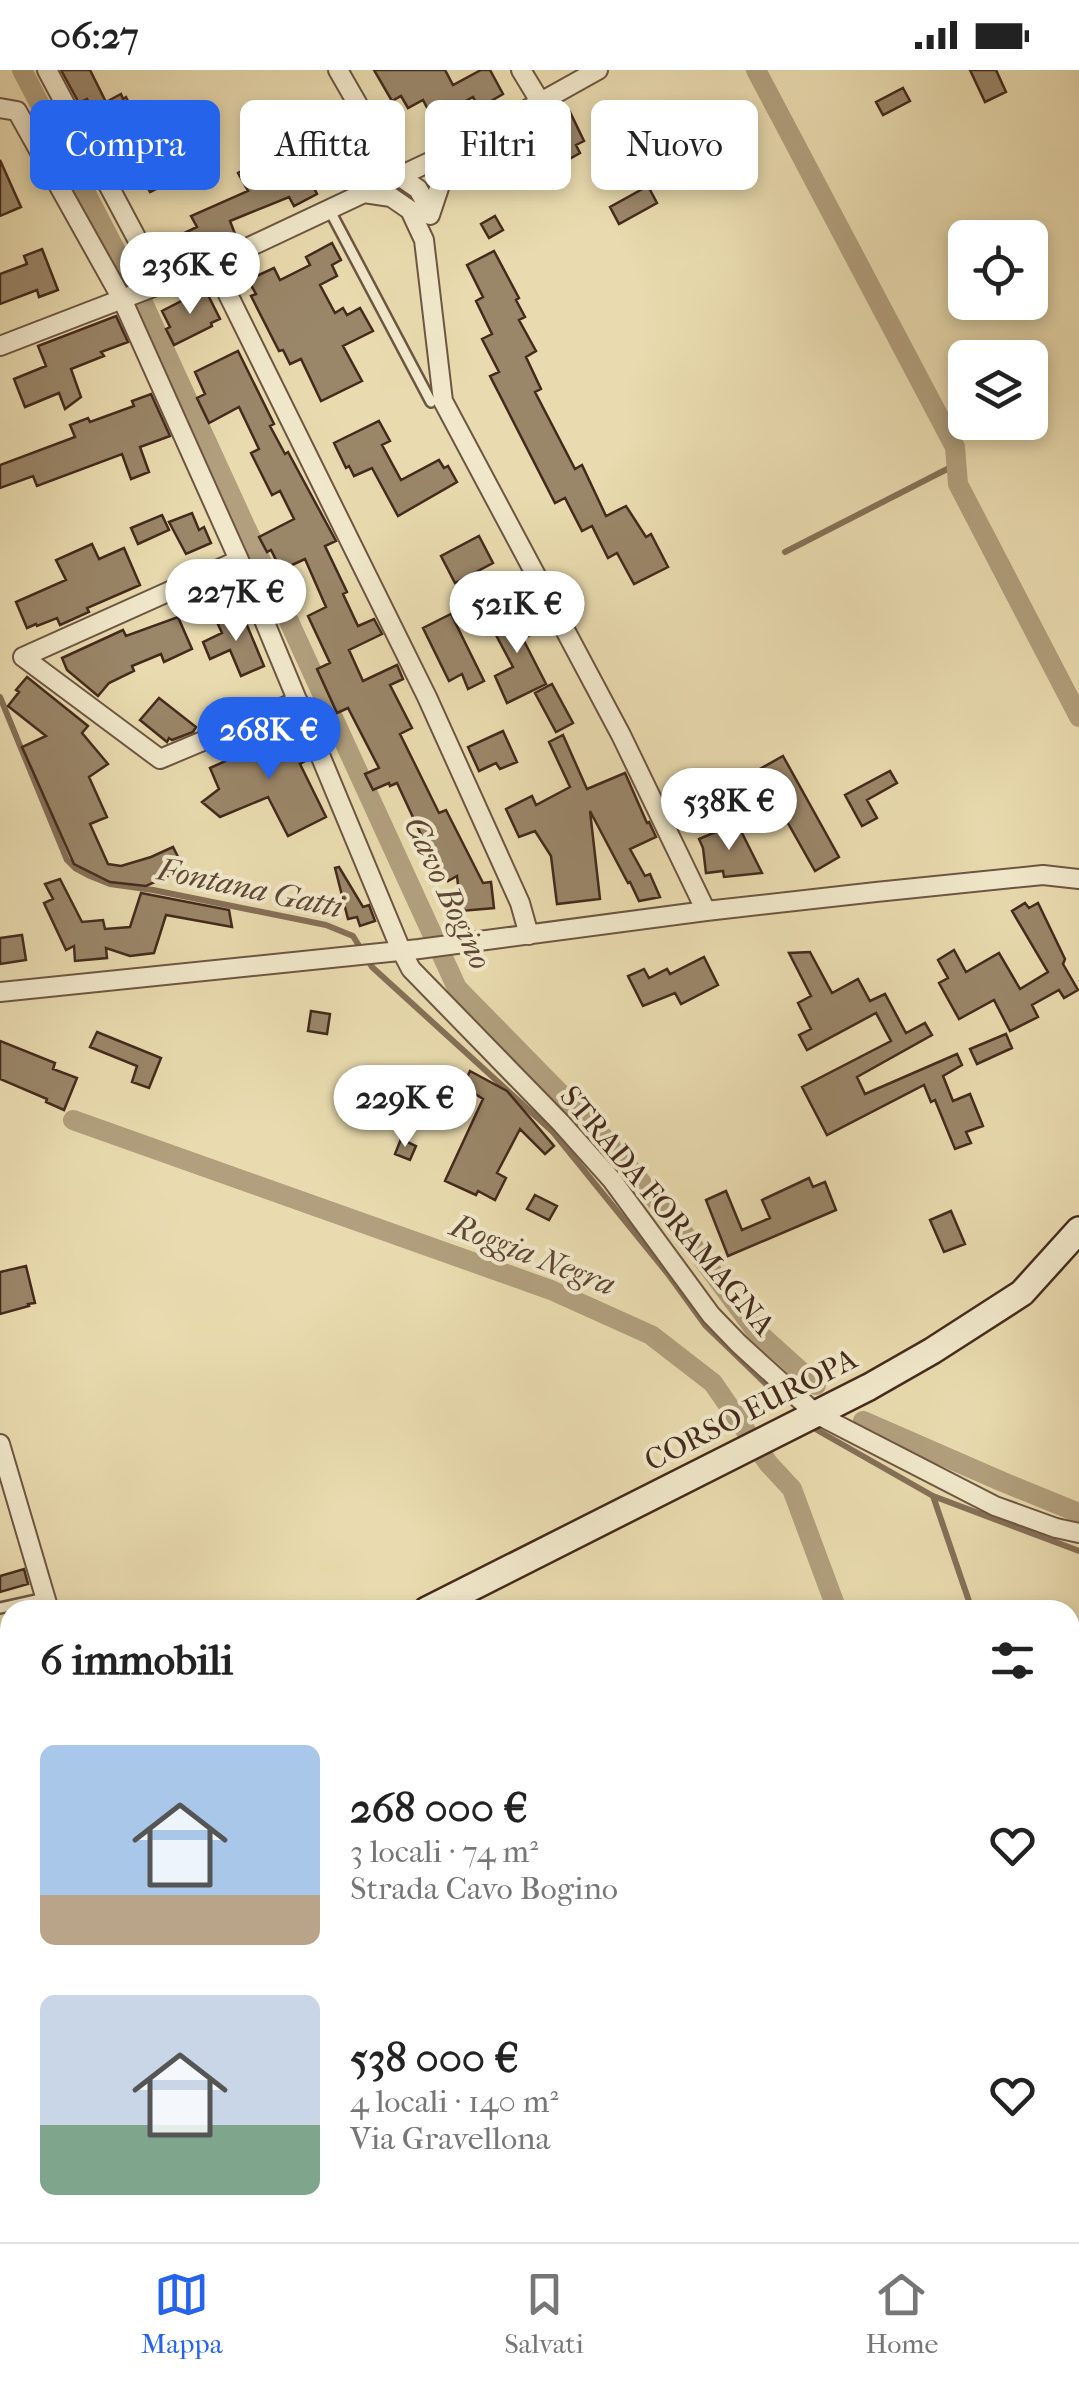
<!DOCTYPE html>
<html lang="it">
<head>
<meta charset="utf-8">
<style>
	body { margin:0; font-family:"IM FELL French Canon",serif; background:#f6f6f6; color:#222; height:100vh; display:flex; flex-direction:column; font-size:38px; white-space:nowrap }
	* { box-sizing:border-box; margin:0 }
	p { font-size:32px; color:#767676 }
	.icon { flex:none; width:55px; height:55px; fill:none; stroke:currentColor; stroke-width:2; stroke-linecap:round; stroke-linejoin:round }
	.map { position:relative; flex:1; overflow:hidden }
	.details { position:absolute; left:0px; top:1530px; width:1080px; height:642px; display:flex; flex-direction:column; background:#fff; border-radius:30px 30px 0 0; box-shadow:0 5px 15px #0003 }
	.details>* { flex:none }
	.guide { position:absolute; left:30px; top:30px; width:1020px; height:90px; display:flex; gap:20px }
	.fabs { position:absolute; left:948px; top:150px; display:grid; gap:20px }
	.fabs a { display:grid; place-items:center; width:100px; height:100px; border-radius:15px; background:#fff; box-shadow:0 5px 15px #0003; font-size:50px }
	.price { position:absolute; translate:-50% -85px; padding:0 22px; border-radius:35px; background:#fff; color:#222; font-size:32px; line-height:65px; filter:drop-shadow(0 2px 5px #0008) }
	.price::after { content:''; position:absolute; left:50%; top:60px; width:30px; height:22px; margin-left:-15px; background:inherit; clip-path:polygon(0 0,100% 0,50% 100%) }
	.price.current { background:#2563eb; color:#fff }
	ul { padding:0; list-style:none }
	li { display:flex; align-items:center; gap:30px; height:250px; padding:0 40px }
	li span { display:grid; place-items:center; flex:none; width:280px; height:200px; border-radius:15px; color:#555 }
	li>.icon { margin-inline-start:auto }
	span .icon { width:120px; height:120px; fill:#fffc; stroke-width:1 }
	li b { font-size:42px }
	h2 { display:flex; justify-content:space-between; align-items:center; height:120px; padding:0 40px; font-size:42px }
	.tag { padding:0 35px; border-radius:15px; background:#fff; box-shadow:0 5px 15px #0003; font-size:35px; line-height:90px }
	.tag.current { background:#2563eb; color:#fff }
	.status { display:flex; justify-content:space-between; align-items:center; height:70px; padding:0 50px; background:#fff; direction:ltr }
	.status svg { height:28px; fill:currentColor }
	.tabs { display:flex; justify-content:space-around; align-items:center; height:140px; border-top:2px solid #e0e0e0; background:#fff; font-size:28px; color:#767676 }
	.tabs a { display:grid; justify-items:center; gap:5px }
	.tabs .current { color:#2563eb }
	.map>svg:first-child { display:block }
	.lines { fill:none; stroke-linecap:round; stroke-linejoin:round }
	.stream { stroke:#857057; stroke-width:6 }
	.canal { stroke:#b19f7d; stroke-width:20 }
	.building { fill:#9a8669; stroke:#442a1d; stroke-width:2.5 }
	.service-casing { stroke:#6d5642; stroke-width:14 }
	.minor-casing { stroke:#6d5642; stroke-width:22 }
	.secondary-casing { stroke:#442a1d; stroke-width:30 }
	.service { stroke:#f1e8cb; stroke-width:9 }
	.minor { stroke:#f1e8cb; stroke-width:18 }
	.secondary { stroke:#f1e8cb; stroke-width:25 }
	.labels { text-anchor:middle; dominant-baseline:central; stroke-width:8; stroke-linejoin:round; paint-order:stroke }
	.street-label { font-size:30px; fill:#442a1d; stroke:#f1e8cb }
	.water-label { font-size:32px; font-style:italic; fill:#5f4735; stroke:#f1e8cb }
</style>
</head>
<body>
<div class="status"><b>06:27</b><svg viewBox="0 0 49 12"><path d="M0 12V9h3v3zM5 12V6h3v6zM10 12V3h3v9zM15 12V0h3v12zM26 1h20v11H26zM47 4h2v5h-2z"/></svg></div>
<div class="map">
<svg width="1079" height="2172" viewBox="0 0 1079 2172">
	<rect width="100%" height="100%" fill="#e9dbaf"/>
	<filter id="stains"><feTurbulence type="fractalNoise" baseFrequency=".002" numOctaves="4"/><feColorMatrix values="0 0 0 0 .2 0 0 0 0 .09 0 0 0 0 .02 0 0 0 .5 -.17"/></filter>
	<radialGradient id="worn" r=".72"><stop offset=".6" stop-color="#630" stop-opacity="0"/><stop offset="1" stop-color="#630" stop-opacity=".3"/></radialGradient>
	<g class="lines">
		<path class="stream" d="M 785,482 L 957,394
			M 0,627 L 67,790 L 75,798 L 90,806 L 110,814 L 153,820 L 326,855 L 353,866 L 372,897 L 553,1062 L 668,1204 L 705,1255 L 767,1315
			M 817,1360 L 933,1426 L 1079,1481
			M 933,1426 L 972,1540
			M 688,2162 L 717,2172
			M 816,2162 L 846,2172
			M 436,2172 L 443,2162
			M 993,2172 L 996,2162"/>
		<path class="canal" d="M 22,0 L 144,235 L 457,918 L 604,1068 L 682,1161 L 755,1260 L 816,1315
			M 756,0 L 955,377 L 958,414 L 1079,647
			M 73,1050 L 551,1220 L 651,1265 L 713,1313 L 768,1393 L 792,1419 L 837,1540
			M 863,1351 L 1003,1412 L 1079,1443
			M 0,1926 L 10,1929
			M 755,2162 L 784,2172
			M 1007,2172 L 1010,2162"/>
	</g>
	<path class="building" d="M 61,0 L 90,0 L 106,32 L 121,24 L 123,29 L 126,27 L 168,113 L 150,122 L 127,79 L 120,82 L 109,61 L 105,64 L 87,29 L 79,33 Z
		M 374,0 L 445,0 L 453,15 L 481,0 L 490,0 L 503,24 L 479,38 L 473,27 L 433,49 L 423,30 L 408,38 L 401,26 L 392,31 Z
		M 970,0 L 996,0 L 1006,22 L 985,32 Z
		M 903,18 L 910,31 L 883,45 L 876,32 Z
		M 309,38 L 334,83 L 349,75 L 360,93 L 314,118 L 317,124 L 294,136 L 289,127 L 230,151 L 237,169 L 175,195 L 168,180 L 173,178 L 170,170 L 197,157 L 191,146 L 248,121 L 238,103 L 298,70 L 291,58 L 297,55 L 296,45 Z
		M 551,42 L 555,50 L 570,42 L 584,71 L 576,75 L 580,83 L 557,96 L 533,51 Z
		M 0,90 L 21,137 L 0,146 Z
		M 648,116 L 657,133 L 619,154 L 610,137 Z
		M 495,146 L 503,160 L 489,168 L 481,154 Z
		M 332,173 L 341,190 L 332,195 L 337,206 L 320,215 L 335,243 L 343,238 L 347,245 L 360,238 L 373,261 L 343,276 L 362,311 L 321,331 L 301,289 L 290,294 L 283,280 L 279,281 L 251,226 L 256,224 L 248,210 L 274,198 L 280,210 L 310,195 L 306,187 Z
		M 42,179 L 58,220 L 39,227 L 37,220 L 0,234 L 0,204 L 27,194 L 24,186 Z
		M 494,181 L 519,228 L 516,230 L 525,247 L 519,250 L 536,281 L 526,287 L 541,319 L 535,322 L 575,399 L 582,395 L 606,446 L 626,436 L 646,467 L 651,464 L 668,497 L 634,514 L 617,483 L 608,488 L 592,456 L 582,461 L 565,428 L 555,433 L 490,306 L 499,302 L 482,269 L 492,264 L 476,231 L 483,227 L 467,195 Z
		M 206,221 L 220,249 L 211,253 L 212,256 L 174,275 L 166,259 L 170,257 L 162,241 L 197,223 L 198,225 Z
		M 116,246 L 128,272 L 101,282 L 104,286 L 71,299 L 81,327 L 65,339 L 59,323 L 25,337 L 14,309 L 46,296 L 38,276 Z
		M 238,281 L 274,354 L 270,356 L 285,384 L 288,382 L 336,471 L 325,476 L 347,522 L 343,524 L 358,556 L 374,549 L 382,564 L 349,580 L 363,611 L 397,595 L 403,609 L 390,615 L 412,658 L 400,664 L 439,743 L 446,740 L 483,813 L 491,812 L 494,838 L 461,841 L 457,806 L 448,811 L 435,785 L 431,786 L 397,713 L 390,716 L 389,713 L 373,720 L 365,704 L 379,698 L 348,638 L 337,643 L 317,599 L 330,593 L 308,546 L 326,537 L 305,489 L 281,500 L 271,480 L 267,482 L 259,467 L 294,449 L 280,421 L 272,425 L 251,383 L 259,379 L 239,337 L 209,353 L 197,328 L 205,324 L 195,302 Z
		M 151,324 L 170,366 L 140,377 L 149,402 L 131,409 L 122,384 L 37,416 L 33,406 L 0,418 L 0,395 L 75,367 L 70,355 L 88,348 L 90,352 L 134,336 L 132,331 Z
		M 379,351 L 390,371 L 382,375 L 401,410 L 439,390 L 444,398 L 448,396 L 457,412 L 398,446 L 372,398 L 354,406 L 349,396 L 346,398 L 334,373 Z
		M 192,443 L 199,460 L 204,457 L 211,473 L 186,484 L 169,452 Z
		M 162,445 L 169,460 L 138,474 L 131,458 Z
		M 479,466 L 493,493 L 455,513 L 441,486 Z
		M 92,474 L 99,489 L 124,478 L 140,515 L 87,538 L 89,542 L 60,555 L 57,548 L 37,556 L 36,554 L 27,558 L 16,532 L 66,510 L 56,490 Z
		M 507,540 L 515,555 L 533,545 L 541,559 L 523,569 L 546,614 L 507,633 L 495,606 L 513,597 L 488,550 Z
		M 241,541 L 264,596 L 241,606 L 230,580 L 210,589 L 203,572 L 222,563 L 217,552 Z
		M 451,544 L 484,611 L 468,619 L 462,604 L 449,611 L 423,558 Z
		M 178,547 L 192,579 L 164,592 L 161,584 L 132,596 L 134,601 L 109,613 L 98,626 L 67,600 L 62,588 L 123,560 L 126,566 Z
		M 27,607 L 88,656 L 82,663 L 108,694 L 89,707 L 107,747 L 90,754 L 108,794 L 121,796 L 151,787 L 173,777 L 184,799 L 146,816 L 110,812 L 74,794 L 22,677 L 46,666 L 8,636 L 19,622 L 16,620 Z
		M 552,614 L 573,653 L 556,662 L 535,623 Z
		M 159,628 L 196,657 L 193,662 L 172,670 L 169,668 L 167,672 L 140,650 Z
		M 280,652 L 284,662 L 294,658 L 307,690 L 300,694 L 326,747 L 288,766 L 268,727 L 220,747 L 202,732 L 219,719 L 210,698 L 241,684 L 243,689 L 272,676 L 265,659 Z
		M 503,661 L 517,692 L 500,699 L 496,693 L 479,701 L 468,677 Z
		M 563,665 L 587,719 L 625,703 L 647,753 L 649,752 L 656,767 L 630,779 L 645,806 L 650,804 L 660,827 L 639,831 L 630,812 L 628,813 L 590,741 L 600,829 L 557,834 L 551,786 L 535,761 L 519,767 L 506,739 L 532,726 L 536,735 L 570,717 L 549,672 Z
		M 783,686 L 839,787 L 815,801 L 758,700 Z
		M 890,701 L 897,713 L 867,730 L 877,748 L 862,756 L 845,725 Z
		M 737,753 L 762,803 L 724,807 L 723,801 L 706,803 L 703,778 L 699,769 Z
		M 339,797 L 363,837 L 369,835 L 375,851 L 360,856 L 357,847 L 348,849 L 335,798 Z
		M 60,809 L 82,852 L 103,850 L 105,859 L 130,857 L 141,823 L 229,840 L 232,857 L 166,845 L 154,883 L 130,886 L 106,878 L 107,888 L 75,891 L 74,876 L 66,880 L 44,833 L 53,829 L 45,814 Z
		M 1025,833 L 1029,838 L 1038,833 L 1065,889 L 1063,894 L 1078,920 L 1064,928 L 1059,920 L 1032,935 L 1038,947 L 1010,961 L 994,930 L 959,949 L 939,913 L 948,908 L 938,890 L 954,880 L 966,902 L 999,883 L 1020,919 L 1048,902 L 1012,841 Z
		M 22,865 L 26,890 L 0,894 L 0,868 Z
		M 810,882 L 832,923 L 858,909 L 870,931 L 885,924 L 906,963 L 925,953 L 932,965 L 857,1007 L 865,1024 L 957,984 L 962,995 L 943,1006 L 953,1031 L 970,1024 L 983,1056 L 966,1062 L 971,1073 L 955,1079 L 935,1030 L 931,1032 L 924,1015 L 827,1065 L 802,1017 L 891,971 L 876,943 L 807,980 L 799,965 L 811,959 L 798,933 L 811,926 L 789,883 Z
		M 704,887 L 718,915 L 681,934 L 675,923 L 643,936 L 628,906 L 644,899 L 649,908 L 667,899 L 670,904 Z
		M 311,941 L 330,944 L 327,964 L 308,961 Z
		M 97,962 L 161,988 L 149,1018 L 132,1012 L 137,996 L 90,977 Z
		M 1006,964 L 1012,978 L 977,994 L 970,979 Z
		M 0,971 L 55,993 L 53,999 L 77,1008 L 64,1040 L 46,1032 L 47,1029 L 0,1009 Z
		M 470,1001 L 507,1021 L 554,1076 L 545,1084 L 520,1059 L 497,1103 L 506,1108 L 495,1130 L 478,1121 L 476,1125 L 445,1111 L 483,1029 L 463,1016 Z
		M 401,1069 L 416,1076 L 410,1090 L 395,1084 Z
		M 809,1108 L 813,1117 L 825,1112 L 836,1140 L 728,1186 L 706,1130 L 726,1121 L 742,1160 L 770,1148 L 762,1130 Z
		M 535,1125 L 557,1136 L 549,1150 L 527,1139 Z
		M 951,1141 L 965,1174 L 944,1182 L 930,1150 Z
		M 26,1196 L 35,1233 L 28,1234 L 29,1236 L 0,1244 L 0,1202 Z
		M 24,1499 L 28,1514 L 0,1522 L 0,1506 Z"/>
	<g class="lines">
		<g class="service-casing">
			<path id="service" d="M 329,139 L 431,332
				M 0,1538 L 45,1528
				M 140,2162 L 147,2172"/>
		</g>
		<g class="minor-casing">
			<path id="minor" d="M 47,0 L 161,214
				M 338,0 L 399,106 L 418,119 L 431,142
				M 521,0 L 541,33
				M 0,38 L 17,41 L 122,229 L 239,490 L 401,880 L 411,899 L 561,1053 L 612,1110 L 711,1245 L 739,1274 L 816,1344 L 995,1436 L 1056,1458 L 1079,1463
				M 364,123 L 391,127 L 410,140 L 424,170 L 443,331 L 621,665 L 706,841
				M 430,145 L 451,82
				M 213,194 L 427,627 L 520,833 L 529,865
				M 0,276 L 213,194 L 451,82 L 598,0
				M 239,490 L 23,587 L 160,689 L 298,631
				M 0,922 L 419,879 L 706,841 L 876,822 L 1043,805 L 1079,809
				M 0,1374 L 49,1540"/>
		</g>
		<g class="secondary-casing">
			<path id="secondary" d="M 427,1540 L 869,1317 L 932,1281 L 1022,1223 L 1079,1160
				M 0,1723 L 10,1720"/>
		</g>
		<use href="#service" class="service"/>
		<use href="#minor" class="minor"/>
		<use href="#secondary" class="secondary"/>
	</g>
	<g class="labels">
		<g class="street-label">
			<text transform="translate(667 1141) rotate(50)">STRADA FORAMAGNA</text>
			<text transform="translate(751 1340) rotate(-27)">CORSO EUROPA</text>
		</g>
		<g class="water-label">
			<text transform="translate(250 818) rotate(12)">Fontana Gatti</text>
			<text transform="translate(448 823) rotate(65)">Cavo Bogino</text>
			<text transform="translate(533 1185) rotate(21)">Roggia Negra</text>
		</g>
	</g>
	<rect width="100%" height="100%" filter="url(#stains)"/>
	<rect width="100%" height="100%" fill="url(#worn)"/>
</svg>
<div class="fabs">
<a><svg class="icon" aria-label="locate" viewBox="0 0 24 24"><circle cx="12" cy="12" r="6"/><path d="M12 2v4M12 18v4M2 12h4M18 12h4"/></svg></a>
<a><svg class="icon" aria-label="layers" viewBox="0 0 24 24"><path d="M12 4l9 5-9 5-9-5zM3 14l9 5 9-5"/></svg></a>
</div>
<b class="price" style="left:190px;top:247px">236K €</b>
<b class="price" style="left:236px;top:574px">227K €</b>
<b class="price" style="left:517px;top:586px">521K €</b>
<b class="price current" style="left:269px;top:712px">268K €</b>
<b class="price" style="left:729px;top:783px">538K €</b>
<b class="price" style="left:405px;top:1080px">229K €</b>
<div class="guide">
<a class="tag current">Compra</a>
<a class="tag">Affitta</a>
<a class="tag">Filtri</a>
<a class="tag">Nuovo</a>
</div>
<section class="details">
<h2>6 immobili<svg class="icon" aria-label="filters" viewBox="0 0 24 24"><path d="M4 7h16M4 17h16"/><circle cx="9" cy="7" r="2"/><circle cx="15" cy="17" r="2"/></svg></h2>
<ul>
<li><span style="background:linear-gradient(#a9c7e8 75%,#b9a48a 0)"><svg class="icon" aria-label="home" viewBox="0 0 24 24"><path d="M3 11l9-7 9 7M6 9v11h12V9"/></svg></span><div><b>268 000 €</b><p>3 locali · 74 m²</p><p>Strada Cavo Bogino</p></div><svg class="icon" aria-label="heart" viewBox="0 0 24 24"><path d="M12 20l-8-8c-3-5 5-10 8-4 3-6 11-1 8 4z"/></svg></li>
<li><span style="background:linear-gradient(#c9d6e8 65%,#7fa58c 0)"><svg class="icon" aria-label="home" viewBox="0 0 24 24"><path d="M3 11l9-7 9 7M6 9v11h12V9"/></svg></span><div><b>538 000 €</b><p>4 locali · 140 m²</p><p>Via Gravellona</p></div><svg class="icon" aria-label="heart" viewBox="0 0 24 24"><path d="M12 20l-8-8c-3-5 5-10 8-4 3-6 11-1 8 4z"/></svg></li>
</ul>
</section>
</div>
<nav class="tabs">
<a class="current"><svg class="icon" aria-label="map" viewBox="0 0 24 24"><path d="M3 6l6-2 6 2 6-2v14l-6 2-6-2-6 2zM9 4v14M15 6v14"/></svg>Mappa</a>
<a><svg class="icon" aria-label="saved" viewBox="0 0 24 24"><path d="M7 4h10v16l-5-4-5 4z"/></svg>Salvati</a>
<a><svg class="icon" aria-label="home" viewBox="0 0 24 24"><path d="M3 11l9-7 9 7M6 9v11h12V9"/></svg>Home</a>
</nav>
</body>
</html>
